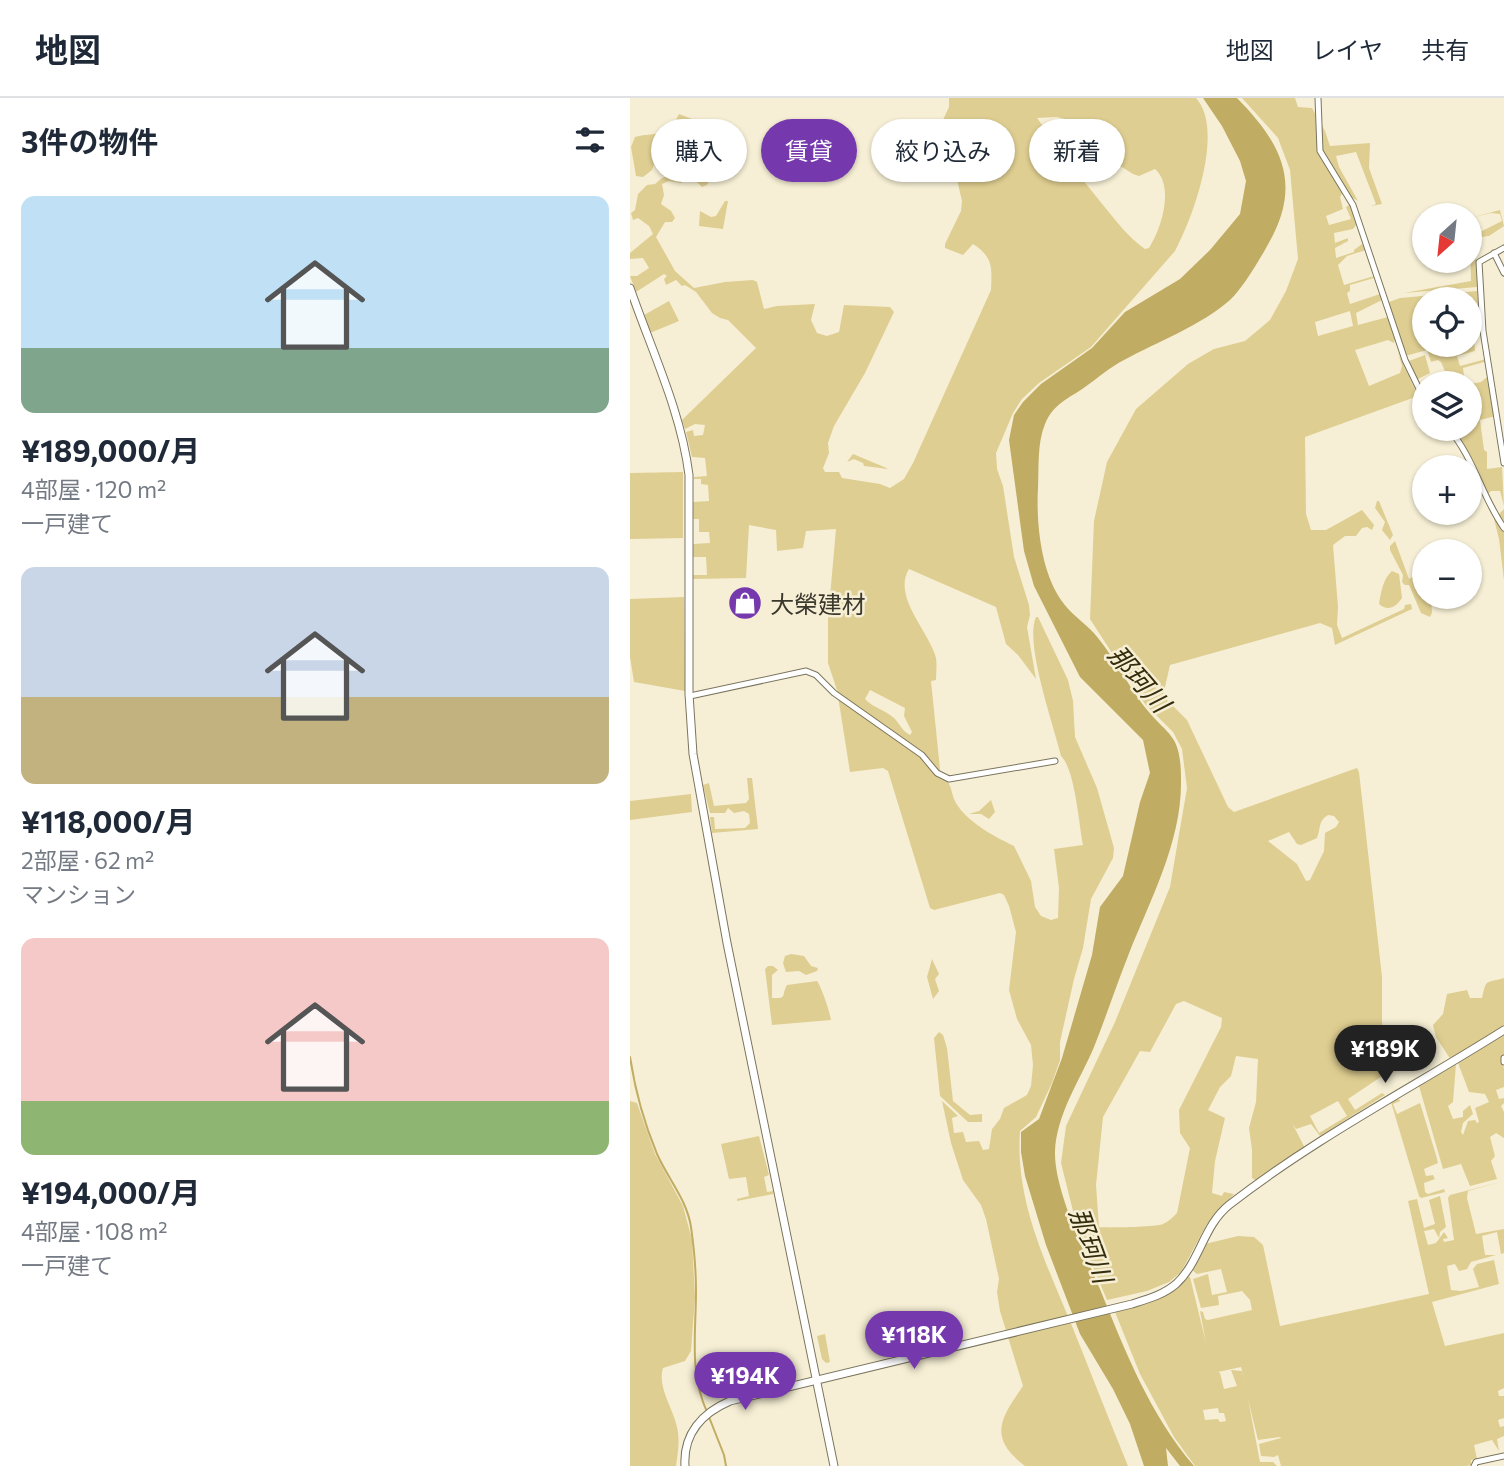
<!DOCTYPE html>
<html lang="ja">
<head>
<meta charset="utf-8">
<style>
	body { margin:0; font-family:Commissioner,"Noto Sans JP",sans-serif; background:#f2f2f3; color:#1f2937; height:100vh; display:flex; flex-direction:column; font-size:26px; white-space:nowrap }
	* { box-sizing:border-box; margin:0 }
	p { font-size:23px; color:#747a83 }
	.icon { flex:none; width:38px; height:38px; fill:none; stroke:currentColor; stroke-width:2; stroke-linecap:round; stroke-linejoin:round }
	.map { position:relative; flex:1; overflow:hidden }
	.drawer { display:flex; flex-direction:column; background:#fff; width:630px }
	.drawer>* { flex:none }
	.top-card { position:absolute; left:21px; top:21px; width:665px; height:63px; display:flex; gap:14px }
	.needle { width:46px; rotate:207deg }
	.controls { position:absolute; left:782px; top:105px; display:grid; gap:14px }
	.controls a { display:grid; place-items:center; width:70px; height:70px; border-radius:50%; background:#fff; box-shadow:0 2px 5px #0004; font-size:35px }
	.price { position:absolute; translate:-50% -60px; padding:0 16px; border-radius:24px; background:#7538ad; color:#fff; font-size:23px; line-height:46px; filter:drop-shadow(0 2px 4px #0008) }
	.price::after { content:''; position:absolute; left:50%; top:42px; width:21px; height:16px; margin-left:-10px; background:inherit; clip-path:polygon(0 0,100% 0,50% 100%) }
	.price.selected { background:#222; color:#fff }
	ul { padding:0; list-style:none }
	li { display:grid; align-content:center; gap:14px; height:371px; padding:0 21px }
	li span { display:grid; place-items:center; height:217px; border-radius:14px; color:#555 }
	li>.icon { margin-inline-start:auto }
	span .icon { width:126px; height:126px; fill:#fffc; stroke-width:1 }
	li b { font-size:30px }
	h2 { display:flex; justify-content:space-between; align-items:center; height:84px; padding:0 21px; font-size:30px }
	.pill { padding:0 24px; border-radius:32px; background:#fff; box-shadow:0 2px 5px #0004; font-size:24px; line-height:63px }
	.pill.selected { background:#7538ad; color:#fff }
	header { display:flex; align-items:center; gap:42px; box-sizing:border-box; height:98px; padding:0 35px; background:#fff; border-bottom:2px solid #e0e1e3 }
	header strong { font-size:33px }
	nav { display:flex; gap:38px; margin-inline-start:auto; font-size:24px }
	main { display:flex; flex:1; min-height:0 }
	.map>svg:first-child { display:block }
	.green { fill:#dfce91; fill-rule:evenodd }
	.water { fill:#c0ac62 }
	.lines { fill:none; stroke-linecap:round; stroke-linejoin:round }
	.stream { stroke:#c0ac62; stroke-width:2 }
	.street-casing { stroke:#7b755e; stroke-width:7 }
	.secondary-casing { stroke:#7b755e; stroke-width:9 }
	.street { stroke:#fff; stroke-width:5 }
	.secondary { stroke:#fff; stroke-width:7 }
	.labels { text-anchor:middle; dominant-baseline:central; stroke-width:5; stroke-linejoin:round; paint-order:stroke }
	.poi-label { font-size:24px; fill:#3a372d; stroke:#f6efd5; text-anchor:start }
	.water-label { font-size:26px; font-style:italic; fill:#352c0b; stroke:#f6efd5 }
</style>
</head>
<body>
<header>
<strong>地図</strong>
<nav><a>地図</a><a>レイヤ</a><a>共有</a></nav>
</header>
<main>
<section class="drawer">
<h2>3件の物件<svg class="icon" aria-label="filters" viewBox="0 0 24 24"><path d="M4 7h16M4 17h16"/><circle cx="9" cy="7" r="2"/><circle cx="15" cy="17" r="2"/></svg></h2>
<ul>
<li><span style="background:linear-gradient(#bfe0f5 70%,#7fa58c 0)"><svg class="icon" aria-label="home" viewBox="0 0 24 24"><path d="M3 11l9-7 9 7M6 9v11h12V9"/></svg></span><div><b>¥189,000/月</b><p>4部屋 · 120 m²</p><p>一戸建て</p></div></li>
<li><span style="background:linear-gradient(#c9d6e8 60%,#c2b280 0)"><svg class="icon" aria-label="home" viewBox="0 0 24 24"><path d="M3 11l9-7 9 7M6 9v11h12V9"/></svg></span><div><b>¥118,000/月</b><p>2部屋 · 62 m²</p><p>マンション</p></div></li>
<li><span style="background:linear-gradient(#f6c9c9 75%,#8fb573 0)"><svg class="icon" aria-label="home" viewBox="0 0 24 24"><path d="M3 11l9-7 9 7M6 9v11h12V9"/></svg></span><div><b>¥194,000/月</b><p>4部屋 · 108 m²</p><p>一戸建て</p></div></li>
</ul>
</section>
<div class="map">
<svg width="874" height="1368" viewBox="0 0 874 1368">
	<rect width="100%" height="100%" fill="#f6efd5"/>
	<path class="green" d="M 319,0 L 566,0 C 595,32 563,120 545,153 L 461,249 L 409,285 L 392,301 L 383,315 L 366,355 L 367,371 L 373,388 L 384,459 L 399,507 L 400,517 L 397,529 L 406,581 L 388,557 L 376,546 L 366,509 L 279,471 C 263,497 295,530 304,554 C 308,562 306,573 306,582 L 301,583 L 311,681 L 318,684 C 322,690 322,699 326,705 C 337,724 365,739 384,748 L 401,783 L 405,809 L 411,818 L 421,822 L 428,820 L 429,790 L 424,751 L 453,747 C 449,727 445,671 431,658 C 424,628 394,545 406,519 L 408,519 L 438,582 L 443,603 L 445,639 L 467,690 L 484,750 L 483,760 L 461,801 L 453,850 L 444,881 L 430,944 L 430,962 L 422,985 L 406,1019 L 390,1033 C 385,1104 416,1164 442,1228 C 461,1275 479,1322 498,1368 L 395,1368 C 357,1339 371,1320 393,1288 L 370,1213 L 367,1194 L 369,1181 L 356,1121 L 351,1107 L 333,1082 L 321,1045 L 312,1003 L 328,1018 L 322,1020 L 324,1035 L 333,1034 L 336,1044 L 349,1043 L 353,1052 L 359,1051 L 362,1031 L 370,1021 L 374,1010 L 397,997 L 401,988 L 403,967 L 401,947 L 387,921 L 379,892 L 386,834 L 379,808 L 374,797 L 370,795 L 304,812 L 300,810 L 258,673 L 253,670 L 220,674 L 207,592 L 198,565 L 198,521 L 206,431 L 176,433 L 173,450 L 147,453 L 146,432 L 119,427 L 116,480 L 62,481 L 62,477 L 77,477 L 76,459 L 62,459 L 63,446 L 80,445 L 79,434 L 69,434 L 69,421 L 63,421 L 63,404 L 79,403 L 78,387 L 71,386 L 71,381 L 64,381 L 64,379 L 77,378 L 75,360 L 62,359 L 56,334 L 63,332 L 64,338 L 73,337 L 75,327 L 65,326 L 55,331 L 52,322 L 126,250 L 98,222 L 90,220 L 82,215 L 66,194 L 55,187 L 52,188 L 46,182 L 36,187 L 34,181 L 37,178 L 34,176 L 6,194 L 0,178 L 7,178 L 19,170 L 13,160 L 0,161 L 0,155 L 23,136 L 19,128 L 8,120 L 3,122 L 1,115 L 5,112 L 8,96 L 17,87 L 25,86 L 32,80 L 48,75 L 48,73 L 41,73 L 38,71 L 38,66 L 43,64 L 73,75 L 77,74 L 92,41 L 87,35 L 62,24 L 46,52 L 41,49 L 41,45 L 33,41 L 22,72 L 13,79 L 6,78 L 1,49 L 5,39 C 28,33 36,42 49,16 L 103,37 L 77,87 L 72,89 L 62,79 L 51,85 L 39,83 L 32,86 L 34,97 L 31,106 L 41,113 L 45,120 L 42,124 L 35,124 L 26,139 L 45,173 L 64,190 L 95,184 L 123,182 L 127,184 L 134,211 L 147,208 L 185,206 L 181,222 L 187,235 L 197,238 L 209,234 L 214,207 L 260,209 L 264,214 L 235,275 L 204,328 L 198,345 L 199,355 L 193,370 L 195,374 L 209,374 L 212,380 L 250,386 L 260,390 L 274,381 L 283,365 L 361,192 C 362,169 363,159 343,146 L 333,157 L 315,150 L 315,146 L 331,113 L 332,103 L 313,22 L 319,9 ZM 427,19 C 455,25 449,32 465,50 C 475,61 491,68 503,76 L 509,78 L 525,71 C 545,89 531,131 519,150 L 515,151 C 499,140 486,123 473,107 C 450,79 428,50 407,20 ZM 240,592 L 275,610 L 274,618 L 282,634 L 280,637 C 272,633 270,626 264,620 C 255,612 242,609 235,601 Z
		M 612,0 L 665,0 L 668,9 L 682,10 L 695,33 L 700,48 L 740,45 L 739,70 L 752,106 L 741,108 L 746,106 L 726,54 L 706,58 L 709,69 L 728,103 L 713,94 L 710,99 L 713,111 L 696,118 L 699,127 L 721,121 L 716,109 L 721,106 L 727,126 L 723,131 L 704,135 L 705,145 L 718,140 L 718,143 L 705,150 L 706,160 L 724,154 L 724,152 L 732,146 L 736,152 L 717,158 L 708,167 L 714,187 L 744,178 L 744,180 L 720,187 L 720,193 L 717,195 L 720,206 L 750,196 L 752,202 L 726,215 L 728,227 L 758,219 L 765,241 L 764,245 L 758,242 L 725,252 L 739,288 L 770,275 L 772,268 L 768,255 L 788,298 L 675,339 L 676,416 L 681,432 L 696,432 L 732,412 L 744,427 L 742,432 L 737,429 L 732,430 L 726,438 L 715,438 L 703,447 L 708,509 L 707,527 L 712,540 L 774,511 L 775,507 L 781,506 L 782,511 L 705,547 L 702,530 L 690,525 L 540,567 L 533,598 L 557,622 L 598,709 L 604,714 L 727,670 L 729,674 L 752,879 L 752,924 L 758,974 L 718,1001 L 725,1012 L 752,995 L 755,997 L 690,1038 L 681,1026 L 666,1031 L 662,1025 L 675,1050 L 627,1083 L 622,1080 L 622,1052 L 619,1030 L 626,1004 L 628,961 L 606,958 L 601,978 L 590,989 L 578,1012 L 595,1020 L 585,1063 L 582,1095 L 592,1098 L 594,1094 L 604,1096 L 577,1126 L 551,1174 L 539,1184 L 517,1193 L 477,1202 L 456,1153 L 444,1117 L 431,1065 L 436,1028 L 485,924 L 540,789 L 557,690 L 552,651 L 543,634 L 515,606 L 460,521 L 464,423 L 477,364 L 506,311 L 558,266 L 584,251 L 615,243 L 640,222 L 656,193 L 668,161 L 660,72 L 648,40 ZM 720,213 L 723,228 L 688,238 L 685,224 ZM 698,717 L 704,718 L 709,724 L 706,729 L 695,735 L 694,753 L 680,782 L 676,783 L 667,766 L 638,743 L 659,734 L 667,746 L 671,747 L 687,740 C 691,730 688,723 698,717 ZM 554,903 L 592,920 L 591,929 L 549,1012 L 550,1035 L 560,1050 L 547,1115 C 543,1119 538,1124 533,1126 C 527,1129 477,1130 469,1129 L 466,1087 L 473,1019 L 510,953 L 520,954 L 546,906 ZM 708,1003 L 717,1018 L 689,1035 L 680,1018 Z
		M 95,103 L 98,103 L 93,131 L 69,128 L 70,113 L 81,119 L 86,118 Z
		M 870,112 L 874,128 L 859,138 L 851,139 L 850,134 L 872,123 L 870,116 L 861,115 L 840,120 Z
		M 840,139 C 845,156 850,172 847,189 L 774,195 L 841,183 Z
		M 847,193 L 851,230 L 844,240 L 845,253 L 827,258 L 830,268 L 856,261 L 856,266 L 854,264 L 833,270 L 835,285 L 820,285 L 811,264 L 808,262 L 801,264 L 797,252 L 775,258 L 759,204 L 770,200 ZM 794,201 L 840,201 L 840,247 L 794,247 Z
		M 39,203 L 49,223 L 20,235 L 14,217 Z
		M 795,257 L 800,275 L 786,282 L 778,266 L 779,263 Z
		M 857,279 L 866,318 L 850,322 L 854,352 L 857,354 L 857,371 L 872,369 L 874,408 L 870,393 L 861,393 L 857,397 L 837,352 L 821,331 L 840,331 L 840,286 L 851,284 Z
		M 223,356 L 259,371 L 234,368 L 233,365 L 224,361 L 217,364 Z
		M 53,374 L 53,440 L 0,441 L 0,375 Z
		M 747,403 L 749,403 L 763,437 L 760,442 L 752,432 L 755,424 L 745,410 Z
		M 874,411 L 874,482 L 869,441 L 864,421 Z
		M 765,443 L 779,481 L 794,473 L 794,499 L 801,499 L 802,515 L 800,519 L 791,515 L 779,487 L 775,487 L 772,484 L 773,477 L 760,452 L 760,448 Z
		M 762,473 L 769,476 L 772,500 C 766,509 758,514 749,506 C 751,494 753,481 762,473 Z
		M 54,499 L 55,593 L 4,584 L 0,559 L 0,501 Z
		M 117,680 L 122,680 L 128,731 L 82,735 L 80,719 L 84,719 L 85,731 L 115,730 L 120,725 L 119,716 L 114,713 L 104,715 L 98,710 L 95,715 L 80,715 L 73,687 L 79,685 L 84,708 L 116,705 L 119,701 Z
		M 61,696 L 62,714 L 0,722 L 0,703 Z
		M 361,702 L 365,714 L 359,721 L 351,716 L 339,716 L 349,713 Z
		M 161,856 L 174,858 L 181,868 L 188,870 L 187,873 L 176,877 L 169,873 L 156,874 L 153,865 L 155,858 Z
		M 302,861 L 309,876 L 305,881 L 309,893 L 303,901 L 297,879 Z
		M 138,868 L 143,868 L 148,872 L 142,877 L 142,900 C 158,901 151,897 157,887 L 187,883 C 191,888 200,914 201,922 L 142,927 L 135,871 Z
		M 874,880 L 874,928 L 822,960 L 819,959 L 806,939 L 803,927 L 813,916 L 817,896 L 837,892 L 840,900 L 852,900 C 857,880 854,886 874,880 Z
		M 309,934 L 313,937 L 317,950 L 323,1003 L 340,1017 L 352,1016 L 352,1024 L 338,1024 L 310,998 L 304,940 Z
		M 874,936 L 874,958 L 871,961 L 874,970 L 874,989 L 866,992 L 869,1001 L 874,1000 L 874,1005 L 871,1008 L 874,1014 L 874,1040 L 866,1035 L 860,1039 L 865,1058 L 861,1063 L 867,1081 L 840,1088 L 831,1066 L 813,1071 L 789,988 L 826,966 L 823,1004 L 818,1008 L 823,1021 L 833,1019 L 833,1013 L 840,1007 L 843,1016 L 833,1025 L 831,1034 L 833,1037 L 838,1023 L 845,1022 L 847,1025 L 849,1024 L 845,1010 L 859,1004 L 855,996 L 839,994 L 828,965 Z
		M 769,1001 L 770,1003 L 763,1006 L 767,1016 L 790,1005 L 806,1057 L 808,1065 L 794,1071 L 796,1078 L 803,1077 L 805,1081 L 794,1085 L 795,1094 L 798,1096 L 814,1091 L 815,1094 L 791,1100 L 789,1098 L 761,1004 Z
		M 0,1003 L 7,1005 L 25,1056 L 53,1108 L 62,1142 L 65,1199 L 61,1253 L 55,1263 L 33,1270 C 27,1289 43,1310 47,1329 C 50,1342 48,1355 46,1368 L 0,1368 Z
		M 129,1038 L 139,1077 L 134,1079 L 137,1094 L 143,1093 L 143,1096 L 107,1103 L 107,1101 L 119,1098 L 116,1079 L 99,1081 L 91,1046 Z
		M 874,1083 L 838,1093 L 837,1100 L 846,1136 L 874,1131 L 874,1155 L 871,1156 L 867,1134 L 852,1138 L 855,1157 L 866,1157 L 841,1164 L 837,1171 L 829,1173 L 825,1166 L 817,1168 L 821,1192 L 831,1193 L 849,1189 L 843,1171 L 847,1166 L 864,1162 L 869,1186 L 802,1204 L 815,1248 L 874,1235 L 874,1290 L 868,1293 L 869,1298 L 874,1298 L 874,1320 L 868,1322 L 870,1329 L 874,1328 L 874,1338 L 867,1341 L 869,1353 L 862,1342 L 844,1347 L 847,1361 L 841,1362 L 841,1367 L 836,1368 L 651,1368 L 648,1357 L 644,1359 L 631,1358 L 629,1346 L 651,1340 L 650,1339 L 628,1342 L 618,1301 L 630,1364 L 643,1364 L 647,1368 L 565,1368 L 544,1339 L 510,1276 L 485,1214 C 514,1207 536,1201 558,1179 L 560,1179 L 576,1245 L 570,1213 L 573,1214 L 575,1221 L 578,1222 L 622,1212 L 620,1202 L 612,1193 L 588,1198 L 589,1207 L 571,1210 L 563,1181 L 578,1176 L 582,1197 L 597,1194 L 591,1171 L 567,1176 L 562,1172 L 575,1146 L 608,1138 L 624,1139 L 633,1147 L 650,1228 L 799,1196 L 778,1103 L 787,1101 L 794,1130 L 805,1126 L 799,1102 L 810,1098 L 816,1129 L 810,1134 L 809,1140 L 804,1131 L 794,1133 L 798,1147 L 806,1145 L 814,1134 L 818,1140 L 813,1141 L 814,1144 L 824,1142 L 818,1100 L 820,1097 ZM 611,1269 L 616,1286 L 612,1273 L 601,1272 L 607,1288 L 594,1291 L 590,1275 L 588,1274 ZM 588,1310 L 589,1315 L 594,1315 L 596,1323 L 590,1324 L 588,1321 L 575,1322 L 573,1312 Z
		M 195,1236 L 200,1264 L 196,1265 L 192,1261 L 187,1238 Z"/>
	<path class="water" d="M 573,0 L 607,0 C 647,41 671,79 644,135 C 635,153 614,189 600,202 C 572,227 527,244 494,262 C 480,269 468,280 455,289 C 438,301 423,306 415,326 C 407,345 409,370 408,390 C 406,426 411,477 434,506 C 444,519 458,527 468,540 C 485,561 497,585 513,607 C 539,640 551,634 551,682 C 552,744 520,802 498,858 C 486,888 476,919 464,949 C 450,982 426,1017 425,1054 C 424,1091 455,1156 470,1191 C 495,1253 520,1317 564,1368 L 550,1368 L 536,1350 L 538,1368 L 514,1368 L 500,1326 L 483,1291 L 450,1236 L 416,1147 L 395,1078 L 391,1054 L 391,1034 L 409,1021 L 432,960 L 462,857 L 470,809 L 493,778 L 510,704 L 520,675 L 513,642 L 450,579 L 404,488 L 394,453 L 379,342 L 384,317 L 393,304 L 411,286 L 462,250 L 495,214 L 550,181 L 580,152 L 610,116 L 616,83 L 610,63 L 592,28 Z"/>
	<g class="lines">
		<path class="stream" d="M 0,959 C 5,992 14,1025 27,1056 C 38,1081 57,1102 61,1129 C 64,1150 66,1172 66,1193 C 66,1235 59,1274 77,1314
			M 79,1319 L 94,1357 L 96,1368"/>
		<g class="street-casing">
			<path id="street" d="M 688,0 L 690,53 L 723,107 L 775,262 L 794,301
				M 874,150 L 849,164 L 853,233 L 874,365
				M 864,155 L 874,175
				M 819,331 C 844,360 852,399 874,430
				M 60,598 L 176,573 L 186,577 L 204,595 L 292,657 L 307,675 L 319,681 L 425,663
				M 874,960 L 874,964
				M 844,1368 L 846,1364 L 874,1358"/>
		</g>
		<g class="secondary-casing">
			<path id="secondary" d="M 0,190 C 21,251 51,313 59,377 L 59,596 L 63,656 L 97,845 L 204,1368
				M 55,1368 C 53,1336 72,1315 100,1303 L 502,1206 C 518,1201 533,1197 546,1186 C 570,1164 573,1128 599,1107 C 685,1040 782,990 874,932"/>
		</g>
		<use href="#street" class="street"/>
		<use href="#secondary" class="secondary"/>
	</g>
	<defs>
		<g id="shop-disc" transform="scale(1.75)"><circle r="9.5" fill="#7538ad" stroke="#f6efd5"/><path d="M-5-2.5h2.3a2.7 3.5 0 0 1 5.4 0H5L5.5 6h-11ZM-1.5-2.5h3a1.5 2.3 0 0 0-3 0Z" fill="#fff"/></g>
	</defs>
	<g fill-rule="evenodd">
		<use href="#shop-disc" x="115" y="505"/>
	</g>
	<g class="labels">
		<g class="poi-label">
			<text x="140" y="505">大榮建材</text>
		</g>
		<g class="water-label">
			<text transform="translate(510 580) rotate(49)">那珂川</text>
			<text transform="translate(462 1147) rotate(70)">那珂川</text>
		</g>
	</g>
</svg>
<div class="controls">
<a><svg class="needle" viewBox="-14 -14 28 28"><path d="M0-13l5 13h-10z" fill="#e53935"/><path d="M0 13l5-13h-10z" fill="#747a83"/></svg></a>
<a><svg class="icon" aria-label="locate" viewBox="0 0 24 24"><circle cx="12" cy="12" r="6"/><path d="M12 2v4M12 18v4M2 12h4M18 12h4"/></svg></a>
<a><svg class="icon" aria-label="layers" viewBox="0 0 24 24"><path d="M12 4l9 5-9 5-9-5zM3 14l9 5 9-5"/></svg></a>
<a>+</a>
<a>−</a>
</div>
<b class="price selected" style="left:755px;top:987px">¥189K</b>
<b class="price" style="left:284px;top:1273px">¥118K</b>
<b class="price" style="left:115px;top:1314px">¥194K</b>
<div class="top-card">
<a class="pill">購入</a>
<a class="pill selected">賃貸</a>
<a class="pill">絞り込み</a>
<a class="pill">新着</a>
</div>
</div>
</main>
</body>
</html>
